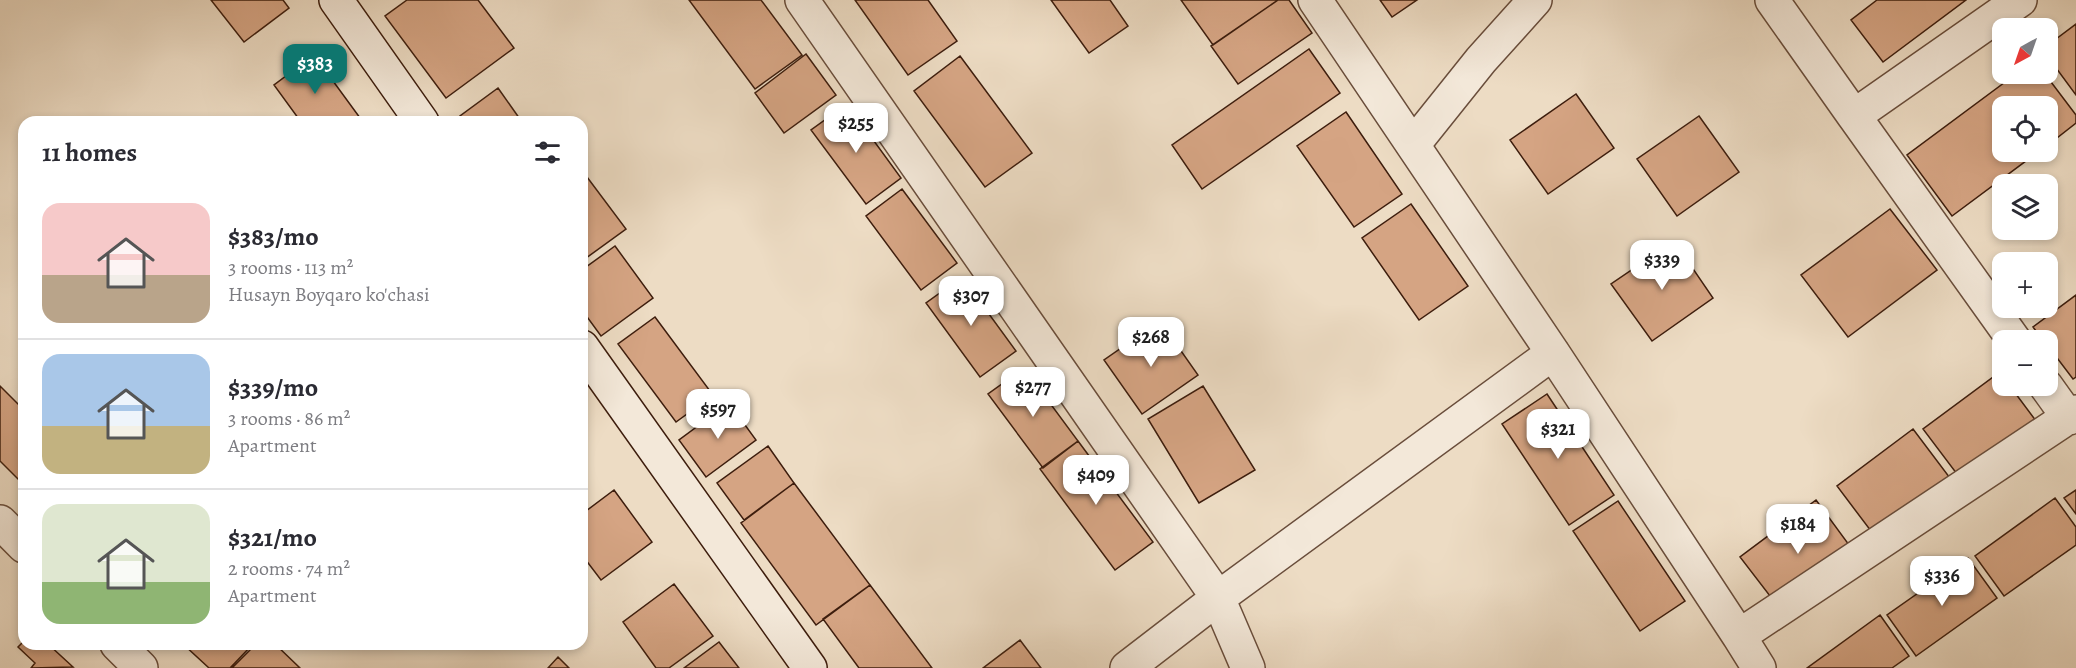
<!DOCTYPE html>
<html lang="en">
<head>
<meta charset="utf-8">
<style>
	body { margin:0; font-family:Alegreya,serif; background:#f7f7f7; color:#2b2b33; height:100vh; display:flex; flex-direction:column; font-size:22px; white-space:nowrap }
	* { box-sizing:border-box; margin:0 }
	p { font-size:20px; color:#7c7c81 }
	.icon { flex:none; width:33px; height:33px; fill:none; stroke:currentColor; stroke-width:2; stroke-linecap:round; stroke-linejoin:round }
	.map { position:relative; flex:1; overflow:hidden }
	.panel { position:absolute; left:18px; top:116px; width:570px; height:534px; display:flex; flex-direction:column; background:#fff; border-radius:18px; box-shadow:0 3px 9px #0003 }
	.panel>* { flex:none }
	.needle { width:39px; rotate:220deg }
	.tools { position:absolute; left:1992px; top:18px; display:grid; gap:12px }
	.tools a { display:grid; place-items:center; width:66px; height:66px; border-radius:12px; background:#fff; box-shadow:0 3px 9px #0003; font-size:30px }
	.price { position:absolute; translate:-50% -51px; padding:0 14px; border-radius:12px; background:#fff; color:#222; font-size:20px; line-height:39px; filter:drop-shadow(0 2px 3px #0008) }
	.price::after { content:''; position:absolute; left:50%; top:36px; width:18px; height:14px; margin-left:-9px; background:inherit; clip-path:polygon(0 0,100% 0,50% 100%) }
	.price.selected { background:#0f766e; color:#fff }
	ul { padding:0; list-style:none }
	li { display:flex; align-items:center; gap:18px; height:150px; padding:0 24px }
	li+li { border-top:2px solid #e1e1e2 }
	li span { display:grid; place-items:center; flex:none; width:168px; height:120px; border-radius:18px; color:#555 }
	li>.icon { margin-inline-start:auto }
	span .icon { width:72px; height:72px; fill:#fffc; stroke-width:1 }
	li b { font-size:26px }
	h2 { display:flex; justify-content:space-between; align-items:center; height:72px; padding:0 24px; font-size:26px }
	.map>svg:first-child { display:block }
	.building { fill:#d5a483; stroke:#3d1d0d; stroke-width:1.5 }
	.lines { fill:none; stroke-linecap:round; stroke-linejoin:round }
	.street-casing { stroke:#694d3b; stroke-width:36 }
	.secondary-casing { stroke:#3d1d0d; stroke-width:36 }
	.street { stroke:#f3e8d9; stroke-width:33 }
	.secondary { stroke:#f3e8d9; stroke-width:33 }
</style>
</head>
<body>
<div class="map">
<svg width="2076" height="668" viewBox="0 0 2076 668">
	<rect width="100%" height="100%" fill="#eddcc4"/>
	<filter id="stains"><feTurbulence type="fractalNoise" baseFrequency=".00333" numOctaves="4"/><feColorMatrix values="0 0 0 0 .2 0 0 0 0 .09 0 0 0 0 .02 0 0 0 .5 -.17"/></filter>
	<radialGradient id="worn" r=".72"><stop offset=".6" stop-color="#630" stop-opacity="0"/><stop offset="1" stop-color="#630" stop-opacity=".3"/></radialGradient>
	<path class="building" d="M 211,0 L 283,0 L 289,8 L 244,42 Z
		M 407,0 L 478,0 L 514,48 L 446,98 L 385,16 Z
		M 689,0 L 761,0 L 802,55 L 755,89 Z
		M 855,0 L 928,0 L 957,41 L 908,75 Z
		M 1051,0 L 1110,0 L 1128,26 L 1089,53 Z
		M 1181,0 L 1278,0 L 1213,45 Z
		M 1278,0 L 1289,0 L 1312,33 L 1238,84 L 1211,46 Z
		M 1380,0 L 1417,0 L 1392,17 Z
		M 1877,0 L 1966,0 L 1883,62 L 1851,20 Z
		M 2076,24 L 2076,95 L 2048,57 L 2048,45 Z
		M 1309,49 L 1340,93 L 1202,189 L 1172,145 Z
		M 806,54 L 836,95 L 784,133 L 755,93 Z
		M 314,55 L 363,122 L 301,122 L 274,85 Z
		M 960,56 L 1032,153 L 985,187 L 914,91 Z
		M 2016,74 L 2045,74 L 2076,115 L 2076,123 L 2048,145 L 2048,106 L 2002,106 L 2002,152 L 2038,152 L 1952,216 L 1907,155 Z
		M 498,88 L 522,122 L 464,122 L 460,116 Z
		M 1576,94 L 1614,148 L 1548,194 L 1510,140 Z
		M 847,104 L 901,178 L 866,204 L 811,130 Z
		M 1346,112 L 1402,194 L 1354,227 L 1297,146 Z
		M 1699,116 L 1739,172 L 1677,216 L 1637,159 Z
		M 587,177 L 626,229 L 582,261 L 582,181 Z
		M 902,189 L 957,263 L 921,290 L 866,216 Z
		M 1411,204 L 1468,286 L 1419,320 L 1362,238 Z
		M 1890,209 L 1937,270 L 1848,337 L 1801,275 Z
		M 1674,241 L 1713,298 L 1652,341 L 1611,284 Z
		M 615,246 L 653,298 L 601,336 L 582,310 L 582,270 Z
		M 962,277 L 1016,351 L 980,377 L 926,303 Z
		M 2076,295 L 2076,377 L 2073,379 L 2048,346 L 2048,340 L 2043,340 L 2033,327 Z
		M 655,317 L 713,395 L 676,422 L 618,344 Z
		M 1160,321 L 1198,375 L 1142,414 L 1104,360 Z
		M 1024,368 L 1078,441 L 1043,468 L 988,394 Z
		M 2000,372 L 2002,376 L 2002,386 L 2010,386 L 2039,425 L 1963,482 L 1923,429 Z
		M 0,386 L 24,410 L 24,485 L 0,461 Z
		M 1203,386 L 1255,470 L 1199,503 L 1148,419 Z
		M 1547,394 L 1614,495 L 1569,525 L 1502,424 Z
		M 729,403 L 756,440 L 706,477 L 679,440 Z
		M 1913,429 L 1953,482 L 1877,539 L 1837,486 Z
		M 1078,441 L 1153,542 L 1115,570 L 1040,469 Z
		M 768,446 L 794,483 L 744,520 L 717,483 Z
		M 794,483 L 870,585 L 816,625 L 741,523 Z
		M 614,490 L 652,542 L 601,580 L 582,555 L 582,514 Z
		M 2076,490 L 2076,514 L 2064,498 Z
		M 2055,498 L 2076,527 L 2076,545 L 2004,596 L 1975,556 Z
		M 1816,500 L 1855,553 L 1780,609 L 1740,557 Z
		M 1618,501 L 1685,601 L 1640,631 L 1573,531 Z
		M 1968,558 L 1997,598 L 1916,656 L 1887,615 Z
		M 674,584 L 713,636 L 669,668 L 656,668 L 623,622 Z
		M 870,585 L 932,668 L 859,668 L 823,619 Z
		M 1880,615 L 1909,656 L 1892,668 L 1807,668 Z
		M 1020,640 L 1041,668 L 983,668 Z
		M 24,641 L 24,644 L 48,644 L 73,667 L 31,668 L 35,663 L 18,647 Z
		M 719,642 L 739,668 L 684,668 Z
		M 183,644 L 253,644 L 230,668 L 209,668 Z
		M 256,644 L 275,644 L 300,668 L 232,668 Z
		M 558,657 L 569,668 L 548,668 Z"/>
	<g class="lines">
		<g class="street-casing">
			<path id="street" d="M 802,0 L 1218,598 L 1248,668
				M 1315,0 L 1553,353 L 1739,636
				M 1772,0 L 1854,116
				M 1413,145 L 1481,60 L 1535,0
				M 2014,340 L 1854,116 L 2020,0
				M 2046,386 L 2069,418
				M 0,522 L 24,546
				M 117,644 L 141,668
				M 1127,668 L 1218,598 L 1553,353
				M 1759,668 L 1739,636 L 2076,412"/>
		</g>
		<g class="secondary-casing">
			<path id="secondary" d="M 336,0 L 422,122
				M 582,347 L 810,668"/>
		</g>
		<use href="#street" class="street"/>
		<use href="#secondary" class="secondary"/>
	</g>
	<rect width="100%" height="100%" filter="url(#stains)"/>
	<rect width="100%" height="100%" fill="url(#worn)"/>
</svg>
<div class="tools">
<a><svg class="needle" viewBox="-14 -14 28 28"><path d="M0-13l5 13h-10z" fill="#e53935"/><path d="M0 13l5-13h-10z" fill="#7c7c81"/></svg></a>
<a><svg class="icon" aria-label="locate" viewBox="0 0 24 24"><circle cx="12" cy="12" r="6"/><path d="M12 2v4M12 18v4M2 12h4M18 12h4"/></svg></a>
<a><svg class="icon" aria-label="layers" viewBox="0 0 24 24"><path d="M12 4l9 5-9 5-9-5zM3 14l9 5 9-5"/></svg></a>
<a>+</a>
<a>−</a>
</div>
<b class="price selected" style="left:315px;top:95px">$383</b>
<b class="price" style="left:856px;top:154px">$255</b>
<b class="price" style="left:1662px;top:291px">$339</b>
<b class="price" style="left:971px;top:327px">$307</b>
<b class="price" style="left:1151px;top:368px">$268</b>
<b class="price" style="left:1033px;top:418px">$277</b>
<b class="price" style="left:718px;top:440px">$597</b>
<b class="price" style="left:1558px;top:460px">$321</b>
<b class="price" style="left:1096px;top:506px">$409</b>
<b class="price" style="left:1798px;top:555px">$184</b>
<b class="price" style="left:1942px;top:607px">$336</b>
<section class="panel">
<h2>11 homes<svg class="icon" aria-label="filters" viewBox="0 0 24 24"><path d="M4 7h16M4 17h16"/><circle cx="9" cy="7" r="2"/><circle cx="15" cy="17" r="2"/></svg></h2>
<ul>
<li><span style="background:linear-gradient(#f6c9c9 60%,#b9a48a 0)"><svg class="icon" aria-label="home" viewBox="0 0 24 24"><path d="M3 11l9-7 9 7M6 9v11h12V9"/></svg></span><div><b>$383/mo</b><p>3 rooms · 113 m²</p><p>Husayn Boyqaro ko'chasi</p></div></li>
<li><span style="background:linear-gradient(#a9c7e8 60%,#c2b280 0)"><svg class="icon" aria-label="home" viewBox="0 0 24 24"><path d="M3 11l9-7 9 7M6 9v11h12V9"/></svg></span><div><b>$339/mo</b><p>3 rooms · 86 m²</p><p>Apartment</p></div></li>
<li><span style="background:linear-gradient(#dfe7d0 65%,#8fb573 0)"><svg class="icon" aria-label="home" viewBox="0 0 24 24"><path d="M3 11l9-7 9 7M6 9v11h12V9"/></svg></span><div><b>$321/mo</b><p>2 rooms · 74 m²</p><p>Apartment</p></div></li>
</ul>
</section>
</div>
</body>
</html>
